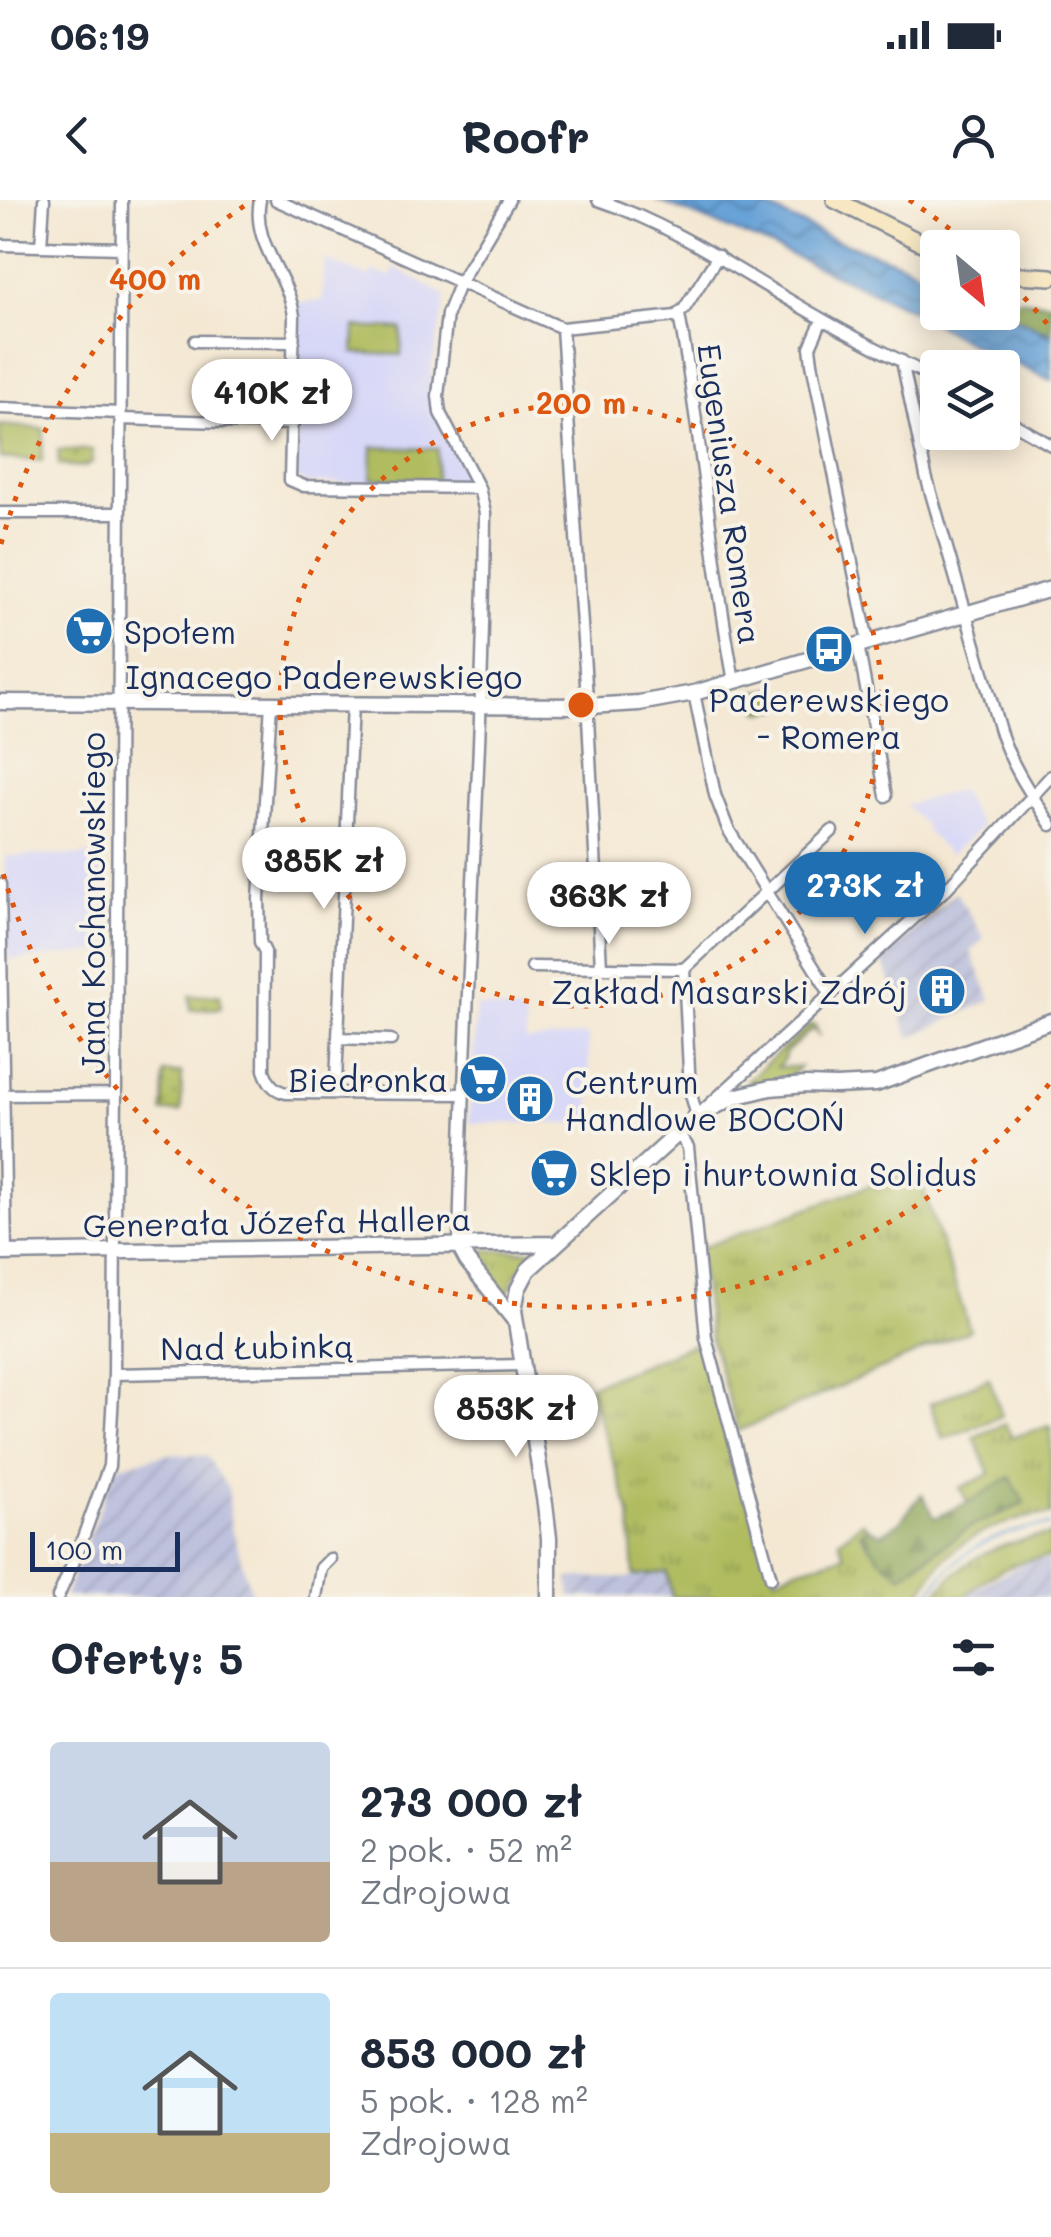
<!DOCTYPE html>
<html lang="pl">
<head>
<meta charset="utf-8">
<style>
	body { margin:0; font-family:Mali,sans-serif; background:#f6f6f7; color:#1f2937; height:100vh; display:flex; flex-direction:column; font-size:38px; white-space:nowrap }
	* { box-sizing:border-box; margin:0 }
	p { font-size:32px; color:#747a83 }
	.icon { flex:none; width:55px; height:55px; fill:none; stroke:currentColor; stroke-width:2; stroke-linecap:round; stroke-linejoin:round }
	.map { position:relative; height:1397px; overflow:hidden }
	.drawer { display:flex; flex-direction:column; background:#fff; flex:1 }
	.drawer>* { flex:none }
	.needle { width:65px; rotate:151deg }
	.buttons { position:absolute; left:920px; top:30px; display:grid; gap:20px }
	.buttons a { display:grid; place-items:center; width:100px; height:100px; border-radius:10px; background:#fff; box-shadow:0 5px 25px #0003; font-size:50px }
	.scale { position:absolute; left:30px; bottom:25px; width:150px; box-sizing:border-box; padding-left:10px; border:5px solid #1b2f5e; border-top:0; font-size:28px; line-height:35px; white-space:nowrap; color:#1b2f5e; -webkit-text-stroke:8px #f7f3e8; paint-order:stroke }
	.price { position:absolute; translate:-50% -85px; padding:0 22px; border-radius:35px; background:#fff; color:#222; font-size:32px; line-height:65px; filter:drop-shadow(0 2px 5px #0008) }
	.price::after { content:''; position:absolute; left:50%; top:60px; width:30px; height:22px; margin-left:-15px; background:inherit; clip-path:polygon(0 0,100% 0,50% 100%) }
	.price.selected { background:#1f6fb2; color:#fff }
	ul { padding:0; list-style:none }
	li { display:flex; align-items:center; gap:30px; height:250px; padding:0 50px }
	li+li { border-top:2px solid #e0e1e3 }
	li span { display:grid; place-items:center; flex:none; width:280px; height:200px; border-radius:10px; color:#555 }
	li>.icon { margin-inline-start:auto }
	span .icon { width:120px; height:120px; fill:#fffc; stroke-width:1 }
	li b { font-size:42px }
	h2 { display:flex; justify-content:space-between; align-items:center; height:120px; padding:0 50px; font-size:42px }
	.status { display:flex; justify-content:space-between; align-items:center; height:70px; padding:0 50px; background:#fff; direction:ltr }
	.status svg { height:28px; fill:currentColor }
	header { display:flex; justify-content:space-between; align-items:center; height:130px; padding:0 50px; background:#fff; font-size:45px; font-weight:700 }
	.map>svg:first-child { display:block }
	.built { fill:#d7d7f8 }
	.industrial { fill:url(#industrial-furrows) }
	.grass { fill:url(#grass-tufts); stroke:#66765e; stroke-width:2.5 }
	.forest { fill:url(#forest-firs); stroke:#546a5a; stroke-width:2.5 }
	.park { fill:url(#park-dots); stroke:#66765e; stroke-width:2.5 }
	.pitch { fill:#b0bc5e; stroke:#66765e; stroke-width:2.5 }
	.water { fill:url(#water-waves); stroke:#42689a; stroke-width:2.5 }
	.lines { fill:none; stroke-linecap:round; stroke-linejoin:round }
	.stream { stroke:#68a2d7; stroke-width:2.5 }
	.minor-casing { stroke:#888c98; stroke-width:15 }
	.tertiary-casing { stroke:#888c98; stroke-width:19 }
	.secondary-casing { stroke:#888c98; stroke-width:20 }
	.minor { stroke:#fff; stroke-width:10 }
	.tertiary { stroke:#fff; stroke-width:14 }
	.secondary { stroke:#f7e8c3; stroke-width:15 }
	.ring { fill:none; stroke:#de5710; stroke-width:5; stroke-dasharray:5 10 }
	.labels { text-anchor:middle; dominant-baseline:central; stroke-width:8; stroke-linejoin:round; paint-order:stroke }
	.street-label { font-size:32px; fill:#1b2f5e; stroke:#f7f3e8 }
	.poi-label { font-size:32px; fill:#1b2f5e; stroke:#f7f3e8; text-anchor:start }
	.centre { fill:#de5710; stroke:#f7f3e8; stroke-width:5 }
	.ring-label { font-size:30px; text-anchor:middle; font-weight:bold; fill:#de5710; stroke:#f7f3e8; stroke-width:8; stroke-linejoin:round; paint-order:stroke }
</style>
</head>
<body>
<div class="status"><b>06:19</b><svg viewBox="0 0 49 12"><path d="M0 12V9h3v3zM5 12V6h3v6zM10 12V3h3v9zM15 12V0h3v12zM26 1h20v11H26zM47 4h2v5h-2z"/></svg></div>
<header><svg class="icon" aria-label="back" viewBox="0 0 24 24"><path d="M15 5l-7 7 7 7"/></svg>Roofr<svg class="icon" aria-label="person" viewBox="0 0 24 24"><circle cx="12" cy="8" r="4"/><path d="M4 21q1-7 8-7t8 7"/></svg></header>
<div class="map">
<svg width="1051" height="1397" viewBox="0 0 1051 1397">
	<defs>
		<pattern id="industrial-furrows" width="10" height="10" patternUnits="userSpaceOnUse" patternTransform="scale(2.5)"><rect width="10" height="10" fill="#bfc2dd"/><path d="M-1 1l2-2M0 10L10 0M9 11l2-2" fill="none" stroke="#a4a7c0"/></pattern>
		<pattern id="grass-tufts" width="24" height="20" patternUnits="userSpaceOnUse" patternTransform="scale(2.5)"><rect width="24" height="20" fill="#b0bc5e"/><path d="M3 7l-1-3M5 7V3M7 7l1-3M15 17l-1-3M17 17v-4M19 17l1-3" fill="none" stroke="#8e9951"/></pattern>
		<pattern id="forest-firs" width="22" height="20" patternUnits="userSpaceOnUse" patternTransform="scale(2.5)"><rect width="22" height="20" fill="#8ca455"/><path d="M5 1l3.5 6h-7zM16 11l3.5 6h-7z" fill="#72864a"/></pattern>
		<pattern id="park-dots" width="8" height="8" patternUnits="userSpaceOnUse" patternTransform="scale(2.5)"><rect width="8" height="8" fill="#b0bc5e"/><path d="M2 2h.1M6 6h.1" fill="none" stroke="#8e9951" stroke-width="1.8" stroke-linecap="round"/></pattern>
		<pattern id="water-waves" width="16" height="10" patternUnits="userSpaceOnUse" patternTransform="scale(2.5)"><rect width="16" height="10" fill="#68a2d7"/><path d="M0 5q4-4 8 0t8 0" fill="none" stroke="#5584b2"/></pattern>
	</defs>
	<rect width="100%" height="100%" fill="#f7f3e8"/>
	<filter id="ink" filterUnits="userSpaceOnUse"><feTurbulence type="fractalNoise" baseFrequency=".01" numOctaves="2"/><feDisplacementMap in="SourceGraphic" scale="20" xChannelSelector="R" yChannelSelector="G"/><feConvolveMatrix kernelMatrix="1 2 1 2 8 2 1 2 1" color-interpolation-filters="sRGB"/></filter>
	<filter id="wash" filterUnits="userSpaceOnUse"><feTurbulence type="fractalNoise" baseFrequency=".0048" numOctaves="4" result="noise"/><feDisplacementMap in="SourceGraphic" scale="40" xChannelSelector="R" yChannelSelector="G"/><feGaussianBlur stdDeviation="2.25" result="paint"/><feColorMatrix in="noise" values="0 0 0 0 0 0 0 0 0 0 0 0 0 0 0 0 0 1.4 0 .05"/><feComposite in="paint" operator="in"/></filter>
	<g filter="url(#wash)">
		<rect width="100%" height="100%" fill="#f4e8d3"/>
		<path class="built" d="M 325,60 L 369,77 L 373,71 L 390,77 L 395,67 L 446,96 L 431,170 L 431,194 L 439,224 L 470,280 L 470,284 L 306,283 L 297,278 L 297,103 L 322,101 Z
			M 960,590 L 981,627 L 950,655 L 925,630 L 927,627 L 905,605 Z
			M 100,655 L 102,752 L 8,760 L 5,656 Z
			M 476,806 L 525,813 L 526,841 L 588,835 L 591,923 L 469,923 Z"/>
		<path class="industrial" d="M 956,692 L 984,738 L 971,752 L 991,800 L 909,838 L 883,760 Z
			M 167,1254 L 207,1256 L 228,1289 L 232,1327 L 252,1397 L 65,1397 L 116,1267 Z
			M 1049,1360 L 1051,1397 L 968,1397 L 971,1391 L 1029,1361 Z
			M 667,1372 L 672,1397 L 571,1397 L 568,1378 L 623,1378 Z"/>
		<path class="grass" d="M 810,824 L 815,825 L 818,834 L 812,829 L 785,853 L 784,859 L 777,867 L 800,867 L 788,878 L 749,885 L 747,881 Z
			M 917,970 L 970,1130 L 738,1231 L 710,1136 L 698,1049 L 903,973 Z
			M 478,1050 L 534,1051 L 534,1055 L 516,1074 L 509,1091 L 506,1094 L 502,1093 L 475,1060 L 475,1054 Z
			M 702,1141 L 775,1378 L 796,1369 L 845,1356 L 839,1341 L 862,1322 L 867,1327 L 860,1333 L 902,1375 L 972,1326 L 1024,1304 L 1010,1278 L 968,1303 L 960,1288 L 990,1274 L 974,1237 L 1005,1224 L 1012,1237 L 1051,1226 L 1051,1315 C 1019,1315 969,1334 946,1357 C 935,1369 927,1383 918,1397 L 672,1397 L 667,1372 L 634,1376 L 630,1313 L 589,1186 Z
			M 989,1178 L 1002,1216 L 943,1239 L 930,1204 Z
			M 1051,1335 L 1051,1357 C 1018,1359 989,1373 965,1397 L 933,1397 C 965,1356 1000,1342 1051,1335 Z"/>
		<path class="forest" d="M 1017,99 L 1051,103 L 1051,133 L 1010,115 Z
			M 1010,1277 L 1024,1303 L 972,1326 L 918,1362 L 902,1376 L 879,1358 L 860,1333 L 867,1327 L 881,1334 L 899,1323 L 922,1294 L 935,1318 L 972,1300 Z"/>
		<path class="park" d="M 58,250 L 92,250 L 92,263 L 85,267 L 59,265 Z
			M 776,489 L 780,509 L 760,512 L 757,492 Z
			M 220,794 L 221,808 L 191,810 L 190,796 Z
			M 164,873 L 182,873 L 181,912 L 163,912 Z"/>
		<path class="pitch" d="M 355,127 L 402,129 L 401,155 L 354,153 Z
			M 0,225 L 44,229 L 42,261 L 0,258 Z
			M 372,247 L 438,249 L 436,281 L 371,279 Z"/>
		<path class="water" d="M 656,0 L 752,0 L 833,39 L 903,64 L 937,81 L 938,112 L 1003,112 L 1051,135 L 1051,180 L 965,141 L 910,109 L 852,82 L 764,43 Z"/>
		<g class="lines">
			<path class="stream" d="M 927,1397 C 957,1349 996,1331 1051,1325"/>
		</g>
	</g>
	<g filter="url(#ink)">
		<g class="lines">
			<g class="minor-casing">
				<path id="minor" d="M 260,0 C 251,44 289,75 294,116 L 290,280 L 304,286 L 479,288
					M 276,0 L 562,128 L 676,116 L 684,109 L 718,56
					M 598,0 C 679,27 748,78 822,119 C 860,141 899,159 938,181
					M 0,45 L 122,48
					M 41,46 L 44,0
					M 679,115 C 702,236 711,360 734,481
					M 822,120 L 810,147 L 812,163 L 868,442
					M 562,128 L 587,499 L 601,767
					M 195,141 L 294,142
					M 902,161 L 926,276 L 1000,531 C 1012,567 1031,594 1051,625
					M 0,208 L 120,213
					M 1002,217 L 1051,245
					M 120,219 L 293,224
					M 0,313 L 119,313
					M 858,445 L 886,596
					M 694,493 L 715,595 L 728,629 L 831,795
					M 271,503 L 259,699 L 260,742 L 265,752 L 264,870 C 268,882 273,890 286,893 L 464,894
					M 352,503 L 338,838 L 391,840
					M 0,684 L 6,1053
					M 532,767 L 684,769
					M 684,769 L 690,891 L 697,916 L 947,688 L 1051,576
					M 684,769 L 832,631
					M 336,880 L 338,838
					M 0,895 L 116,894
					M 678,933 L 688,947 L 706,1138 L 771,1378
					M 459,1046 C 464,801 483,558 485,313 L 479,288 L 440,213 L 438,196 L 447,114 L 460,82 L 509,0
					M 114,1174 L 522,1165
					M 58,1397 L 77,1354 L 109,1266 L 114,1174 L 122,0
					M 316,1397 L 321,1368 L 330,1359"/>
			</g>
			<g class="tertiary-casing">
				<path id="tertiary" d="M 0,502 L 588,506 L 639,503 L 694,493 L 1051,389
					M 459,1046 L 467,1061 L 515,1121
					M 0,1053 L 555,1044
					M 549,1397 L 549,1338 L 545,1304 L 514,1110 L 518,1089 L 528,1070 L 697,916 L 734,897 L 770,888 L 806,885 L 836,886 L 876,884 L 1051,821"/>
			</g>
			<g class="secondary-casing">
				<path id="secondary" d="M 835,0 L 938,51
					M 1002,74 L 1051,77"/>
			</g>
			<use href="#minor" class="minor"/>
			<use href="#tertiary" class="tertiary"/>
			<use href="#secondary" class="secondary"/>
		</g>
	</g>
	<g class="ring">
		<circle cx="581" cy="505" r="301"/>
		<path d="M1049 884A602 602 0 0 1 1 666M1 344A602 602 0 0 1 253 0M909 0A602 602 0 0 1 972 47M1003 76A602 602 0 0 1 1049 126"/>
	</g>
	<defs>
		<g id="supermarket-disc" transform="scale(2.5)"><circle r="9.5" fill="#1f6fb2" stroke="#f7f3e8"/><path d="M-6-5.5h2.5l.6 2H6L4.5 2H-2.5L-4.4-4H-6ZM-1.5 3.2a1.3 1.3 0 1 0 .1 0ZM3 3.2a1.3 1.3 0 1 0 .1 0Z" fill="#fff"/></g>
		<g id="bus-disc" transform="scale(2.5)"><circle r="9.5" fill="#1f6fb2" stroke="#f7f3e8"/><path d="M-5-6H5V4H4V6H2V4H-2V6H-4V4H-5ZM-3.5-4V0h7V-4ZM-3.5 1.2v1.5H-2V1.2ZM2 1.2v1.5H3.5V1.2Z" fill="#fff"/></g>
		<g id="building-disc" transform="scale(2.5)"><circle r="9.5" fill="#1f6fb2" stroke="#f7f3e8"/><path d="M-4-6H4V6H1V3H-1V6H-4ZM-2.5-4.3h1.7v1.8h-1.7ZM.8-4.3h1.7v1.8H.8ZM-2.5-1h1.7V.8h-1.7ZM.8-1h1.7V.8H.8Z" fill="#fff"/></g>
	</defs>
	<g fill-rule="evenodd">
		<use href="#supermarket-disc" x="89" y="431"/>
		<use href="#bus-disc" x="829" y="449"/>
		<use href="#building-disc" x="942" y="791"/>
		<use href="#supermarket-disc" x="483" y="879"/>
		<use href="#building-disc" x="530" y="899"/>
		<use href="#supermarket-disc" x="554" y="973"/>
	</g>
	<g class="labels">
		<g class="street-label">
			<text transform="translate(731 294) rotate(82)">Eugeniusza Romera</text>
			<text x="324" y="476">Ignacego Paderewskiego</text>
			<text transform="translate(92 703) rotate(-90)">Jana Kochanowskiego</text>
			<text transform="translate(277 1021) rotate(-1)">Generała Józefa Hallera</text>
			<text transform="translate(257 1146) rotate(-1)">Nad Łubinką</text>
		</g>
		<g class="poi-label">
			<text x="124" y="431">Społem</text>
			<text x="829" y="499" text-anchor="middle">Paderewskiego<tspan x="829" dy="37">- Romera</tspan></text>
			<text x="907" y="791" text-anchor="end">Zakład Masarski Zdrój</text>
			<text x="448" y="879" text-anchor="end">Biedronka</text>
			<text x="565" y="881">Centrum<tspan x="565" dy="37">Handlowe BOCOŃ</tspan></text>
			<text x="589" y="973">Sklep i hurtownia Solidus</text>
		</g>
	</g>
	<circle cx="581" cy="505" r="15" class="centre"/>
	<g class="ring-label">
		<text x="155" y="90">400 m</text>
		<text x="581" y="214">200 m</text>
	</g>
</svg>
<div class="buttons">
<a><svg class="needle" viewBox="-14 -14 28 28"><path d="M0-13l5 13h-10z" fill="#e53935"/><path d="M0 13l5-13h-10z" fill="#747a83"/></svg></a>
<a><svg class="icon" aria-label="layers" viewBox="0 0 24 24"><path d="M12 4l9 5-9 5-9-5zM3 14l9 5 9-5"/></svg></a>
</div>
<div class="scale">100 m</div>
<b class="price" style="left:272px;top:244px">410K zł</b>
<b class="price" style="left:324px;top:712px">385K zł</b>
<b class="price selected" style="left:865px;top:737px">273K zł</b>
<b class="price" style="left:609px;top:747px">363K zł</b>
<b class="price" style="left:516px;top:1260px">853K zł</b>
</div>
<section class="drawer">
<h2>Oferty: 5<svg class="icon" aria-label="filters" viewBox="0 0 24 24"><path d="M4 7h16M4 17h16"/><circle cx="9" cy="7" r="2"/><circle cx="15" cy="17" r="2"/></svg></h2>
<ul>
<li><span style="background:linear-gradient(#c9d6e8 60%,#b9a48a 0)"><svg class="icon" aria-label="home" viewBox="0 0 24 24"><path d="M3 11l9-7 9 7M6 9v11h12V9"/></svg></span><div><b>273 000 zł</b><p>2 pok. · 52 m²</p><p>Zdrojowa</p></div></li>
<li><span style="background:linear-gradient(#bfe0f5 70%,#c2b280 0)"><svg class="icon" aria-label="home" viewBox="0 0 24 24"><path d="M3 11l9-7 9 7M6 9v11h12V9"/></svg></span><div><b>853 000 zł</b><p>5 pok. · 128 m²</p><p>Zdrojowa</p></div></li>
</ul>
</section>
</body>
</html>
